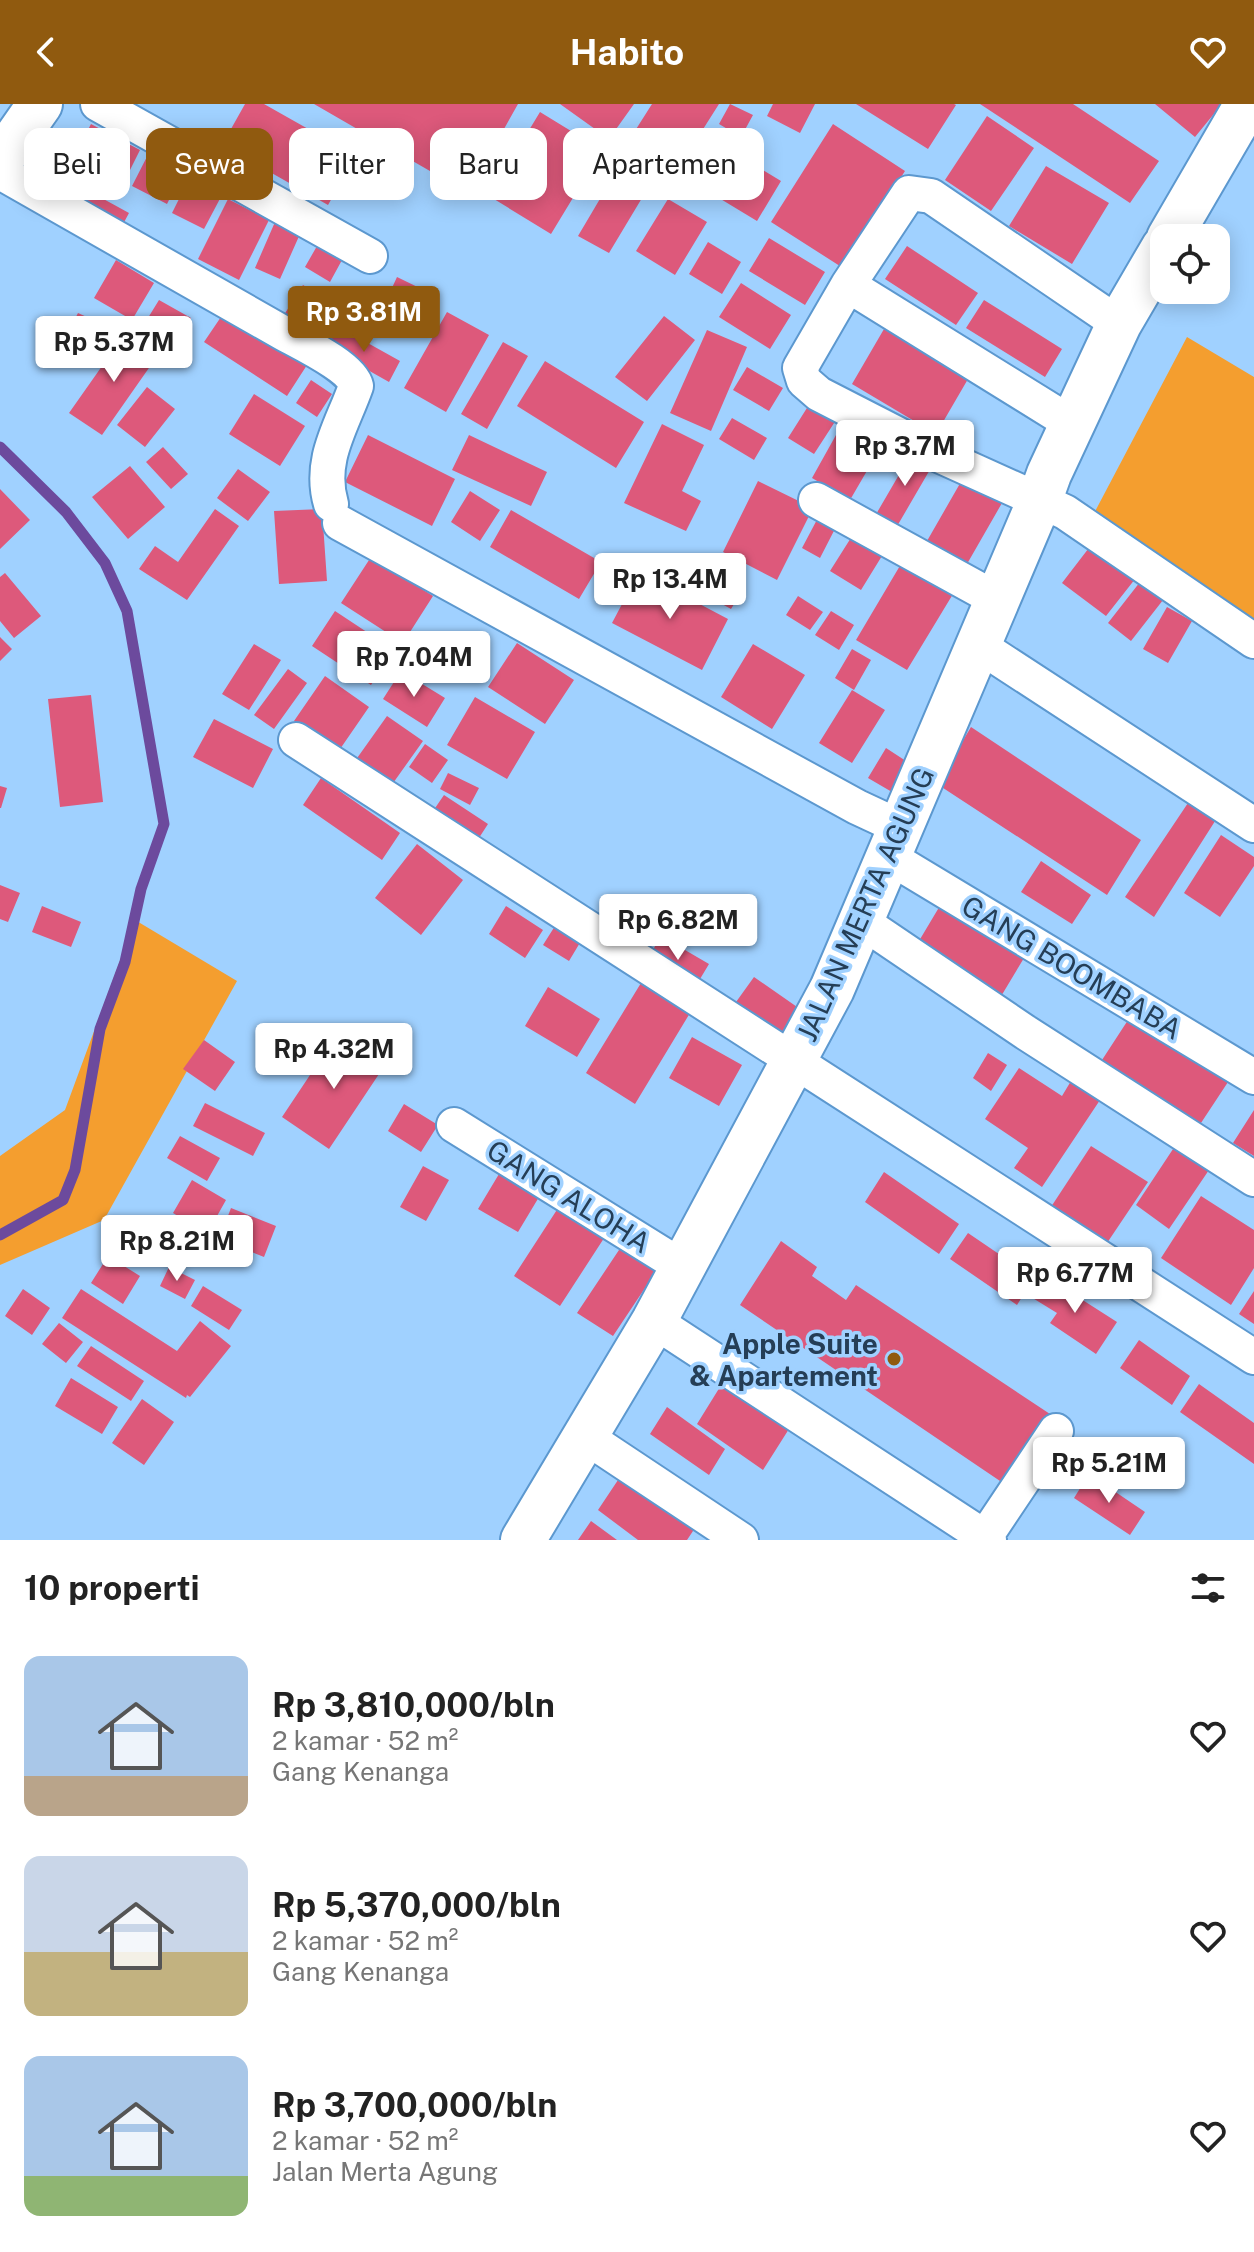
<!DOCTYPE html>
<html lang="id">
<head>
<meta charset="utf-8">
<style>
	body { margin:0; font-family:"Public Sans",sans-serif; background:#f6f6f6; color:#222; height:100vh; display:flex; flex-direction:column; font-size:30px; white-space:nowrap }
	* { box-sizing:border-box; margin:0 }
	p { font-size:26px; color:#767676 }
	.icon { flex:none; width:44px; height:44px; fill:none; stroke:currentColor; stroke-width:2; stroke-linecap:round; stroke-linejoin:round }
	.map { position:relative; height:1436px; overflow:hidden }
	.sheet { display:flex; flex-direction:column; background:#fff; flex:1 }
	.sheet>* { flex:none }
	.banner { position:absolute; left:24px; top:24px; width:800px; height:72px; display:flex; gap:16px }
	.buttons { position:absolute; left:1150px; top:120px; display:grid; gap:16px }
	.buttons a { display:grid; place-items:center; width:80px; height:80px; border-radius:16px; background:#fff; box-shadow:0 4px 20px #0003; font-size:40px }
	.price { position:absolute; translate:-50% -68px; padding:0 18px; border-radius:8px; background:#fff; color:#222; font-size:26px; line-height:52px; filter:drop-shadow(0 2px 4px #0008) }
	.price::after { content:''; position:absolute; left:50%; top:48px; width:24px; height:18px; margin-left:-12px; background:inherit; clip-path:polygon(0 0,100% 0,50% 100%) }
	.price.selected { background:#905a0f; color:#fff }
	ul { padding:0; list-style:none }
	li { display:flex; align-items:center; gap:24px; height:200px; padding:0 24px }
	li span { display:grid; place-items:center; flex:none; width:224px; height:160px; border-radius:16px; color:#555 }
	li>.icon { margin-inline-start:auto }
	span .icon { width:96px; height:96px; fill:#fffc; stroke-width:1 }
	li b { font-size:34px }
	h2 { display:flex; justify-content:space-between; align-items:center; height:96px; padding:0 24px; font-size:34px }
	.chip { padding:0 28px; border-radius:16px; background:#fff; box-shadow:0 4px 20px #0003; font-size:28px; line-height:72px }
	.chip.selected { background:#905a0f; color:#fff }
	header { display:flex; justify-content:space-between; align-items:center; height:104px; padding:0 24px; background:#905a0f; color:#fff; font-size:36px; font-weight:700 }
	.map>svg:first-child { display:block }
	.green { fill:#f49e2f }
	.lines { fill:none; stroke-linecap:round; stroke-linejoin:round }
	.stream { stroke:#6c4a9d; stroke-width:11 }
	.building { fill:#dd597b }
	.street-casing { stroke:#5c98cf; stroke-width:38 }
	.secondary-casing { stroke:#5c98cf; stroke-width:48 }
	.street { stroke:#fff; stroke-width:34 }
	.secondary { stroke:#fff; stroke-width:44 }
	.poi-dot { fill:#905a0f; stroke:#a0d1ff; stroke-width:3 }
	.labels { text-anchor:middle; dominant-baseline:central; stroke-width:7; stroke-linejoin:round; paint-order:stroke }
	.street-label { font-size:28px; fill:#253e56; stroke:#a0d1ff }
	.poi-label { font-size:28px; font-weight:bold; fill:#253e56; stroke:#a0d1ff; text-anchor:end }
</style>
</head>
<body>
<header><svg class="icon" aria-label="back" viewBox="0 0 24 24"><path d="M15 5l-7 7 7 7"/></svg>Habito<svg class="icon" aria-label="heart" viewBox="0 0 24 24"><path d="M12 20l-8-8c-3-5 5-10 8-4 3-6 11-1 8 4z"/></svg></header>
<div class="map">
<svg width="1254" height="1436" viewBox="0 0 1254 1436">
	<rect width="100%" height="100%" fill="#a0d1ff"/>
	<path class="green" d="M 1187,233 L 1254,273 L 1254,552 L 1081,434 Z
		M 135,816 L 237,877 L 104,1116 L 0,1161 L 0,1052 L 65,1006 Z"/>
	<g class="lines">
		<path class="stream" d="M 0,343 L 66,408 L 105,459 L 127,507 L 164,720 L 141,785 L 125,858 L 100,925 L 75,1066 L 63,1096 L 0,1131"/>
	</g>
	<path class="building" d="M 245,0 L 264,0 L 356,52 L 328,101 L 222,41 Z
		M 314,0 L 518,0 L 468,89 Z
		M 560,0 L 634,0 L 609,35 Z
		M 652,0 L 719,0 L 674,71 L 626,41 Z
		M 730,0 L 753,11 L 741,33 L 719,20 Z
		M 773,0 L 815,0 L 800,29 L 767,12 Z
		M 856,0 L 954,0 L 956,1 L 928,45 Z
		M 980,0 L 1073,0 L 1159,57 L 1130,99 Z
		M 1155,0 L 1222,0 L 1195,33 Z
		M 540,8 L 602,46 L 551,130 L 489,92 Z
		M 987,12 L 1034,44 L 991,107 L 945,76 Z
		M 91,20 L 140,46 L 126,74 L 77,47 Z
		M 833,20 L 905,67 L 843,164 L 771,118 Z
		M 154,39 L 189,56 L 167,100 L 132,82 Z
		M 738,51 L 781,77 L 757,117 L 714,91 Z
		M 620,61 L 651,79 L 609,149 L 578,132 Z
		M 1046,62 L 1109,99 L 1072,160 L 1009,122 Z
		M 190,73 L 223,89 L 204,125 L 172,109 Z
		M 78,81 L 129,109 L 122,122 L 70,94 Z
		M 228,95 L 269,116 L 239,176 L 198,155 Z
		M 668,95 L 707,118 L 675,171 L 636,147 Z
		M 275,118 L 300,130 L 280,175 L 255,164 Z
		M 769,134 L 825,168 L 805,201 L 749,167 Z
		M 708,138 L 741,158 L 722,190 L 689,170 Z
		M 317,142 L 342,156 L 330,178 L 305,163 Z
		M 907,142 L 978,189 L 956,221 L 885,175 Z
		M 116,156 L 154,179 L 132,216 L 94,194 Z
		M 397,173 L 436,192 L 424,216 L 386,197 Z
		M 741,179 L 791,211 L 770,245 L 719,213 Z
		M 303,181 L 341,204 L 320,238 L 282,214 Z
		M 159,196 L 191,214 L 174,242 L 143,222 Z
		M 984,196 L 1062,245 L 1045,273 L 966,224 Z
		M 225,207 L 307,261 L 287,292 L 204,238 Z
		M 398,207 L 406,215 L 391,231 L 382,223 Z
		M 447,208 L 489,231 L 446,308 L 404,284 Z
		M 78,209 L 111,224 L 96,255 L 63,238 Z
		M 664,212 L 695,236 L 647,297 L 615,273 Z
		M 339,223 L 400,257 L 389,278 L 327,243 Z
		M 884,225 L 968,275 L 936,330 L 852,280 Z
		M 707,226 L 747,243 L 711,327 L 670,309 Z
		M 126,228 L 158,251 L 102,331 L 69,309 Z
		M 503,238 L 528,252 L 487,325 L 461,310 Z
		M 545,257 L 644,318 L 616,364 L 517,302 Z
		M 747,263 L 783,284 L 769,307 L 733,286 Z
		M 311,276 L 332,290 L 317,313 L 296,299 Z
		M 147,283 L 175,305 L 145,343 L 117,321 Z
		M 254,290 L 305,322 L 280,362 L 229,330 Z
		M 812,296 L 838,313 L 814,350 L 788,334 Z
		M 732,314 L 767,334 L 754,356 L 719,335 Z
		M 662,320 L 704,341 L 682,387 L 701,397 L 686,427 L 624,399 Z
		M 368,331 L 455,375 L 432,422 L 345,378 Z
		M 469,331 L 547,368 L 531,402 L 452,366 Z
		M 836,331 L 875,353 L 850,396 L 812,374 Z
		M 163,343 L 188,370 L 171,385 L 146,358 Z
		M 914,345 L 935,357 L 896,424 L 875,412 Z
		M 130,362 L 165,403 L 128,435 L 92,393 Z
		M 238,365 L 270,388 L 248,417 L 217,394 Z
		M 962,376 L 1002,399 L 967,460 L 927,437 Z
		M 758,377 L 813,404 L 777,476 L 723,448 Z
		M 0,385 L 30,416 L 0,445 Z
		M 470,387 L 500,406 L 480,437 L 451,418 Z
		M 215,405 L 239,422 L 187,496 L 139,465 L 155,442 L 178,458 Z
		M 322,405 L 327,477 L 279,480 L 274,407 Z
		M 511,406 L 601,458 L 579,495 L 490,443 Z
		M 820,410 L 838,419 L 820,454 L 802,444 Z
		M 854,429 L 885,447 L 861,486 L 830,467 Z
		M 1095,436 L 1139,470 L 1106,512 L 1062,479 Z
		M 371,453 L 433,492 L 403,539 L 341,499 Z
		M 901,460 L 953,490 L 907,566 L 856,536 Z
		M 703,465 L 742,487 L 731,505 L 693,484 Z
		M 639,468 L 728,515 L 702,566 L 612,519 Z
		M 5,469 L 41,512 L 14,534 L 0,517 L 0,473 Z
		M 1140,478 L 1163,496 L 1131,537 L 1108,519 Z
		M 798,492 L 823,508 L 810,526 L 786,511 Z
		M 1167,503 L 1192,517 L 1168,559 L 1143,545 Z
		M 335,507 L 394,546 L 371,581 L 312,542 Z
		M 831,507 L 854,521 L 839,546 L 815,531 Z
		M 462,529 L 488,547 L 473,569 L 447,551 Z
		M 0,533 L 12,545 L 0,557 Z
		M 517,539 L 574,576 L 545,620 L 488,583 Z
		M 254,540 L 281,556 L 249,606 L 222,590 Z
		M 753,540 L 805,571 L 772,625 L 721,593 Z
		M 852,545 L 871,556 L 854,586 L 835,574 Z
		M 288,565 L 307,579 L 274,625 L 254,611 Z
		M 401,567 L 445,594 L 427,623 L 383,595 Z
		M 325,572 L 369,603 L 338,648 L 294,617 Z
		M 852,586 L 885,606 L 852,659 L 819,639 Z
		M 91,591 L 103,698 L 60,703 L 48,595 Z
		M 475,593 L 535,628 L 507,675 L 447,641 Z
		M 387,612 L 423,637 L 391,682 L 355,657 Z
		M 214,615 L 273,645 L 253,684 L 193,653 Z
		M 971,623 L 1141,736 L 1107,791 L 937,680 Z
		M 425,640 L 448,656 L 432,679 L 409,663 Z
		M 886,644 L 909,659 L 892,688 L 868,674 Z
		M 448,669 L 479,684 L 470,701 L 440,685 Z
		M 321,674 L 400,729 L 382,756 L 303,701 Z
		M 0,682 L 7,684 L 1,704 L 0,704 Z
		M 444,691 L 488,720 L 475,740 L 431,710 Z
		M 1190,696 L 1217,714 L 1154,813 L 1125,793 Z
		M 1221,731 L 1254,753 L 1254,762 L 1220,813 L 1184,789 Z
		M 417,740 L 463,776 L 421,831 L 375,794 Z
		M 1041,757 L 1091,791 L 1072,820 L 1021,788 Z
		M 0,781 L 20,789 L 8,818 L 0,815 Z
		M 944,795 L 1024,854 L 994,904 L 913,847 Z
		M 42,802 L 81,818 L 71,843 L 32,828 Z
		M 506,802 L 543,826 L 525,854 L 489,830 Z
		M 555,822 L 581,837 L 569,857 L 543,841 Z
		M 661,832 L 709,860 L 694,885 L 647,856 Z
		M 754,873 L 800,905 L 778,938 L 731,905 Z
		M 641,879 L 690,909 L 635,1000 L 586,969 Z
		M 548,883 L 600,915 L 577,953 L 525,922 Z
		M 1130,913 L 1228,978 L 1199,1022 L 1102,956 Z
		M 338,929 L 385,961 L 329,1045 L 282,1013 Z
		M 692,933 L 742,961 L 719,1002 L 669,974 Z
		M 204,936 L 235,958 L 215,987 L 183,965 Z
		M 988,949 L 1007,961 L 991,987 L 973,974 Z
		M 1019,964 L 1062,992 L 1071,977 L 1100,996 L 1042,1083 L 1014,1064 L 1028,1044 L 985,1015 Z
		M 205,999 L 265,1029 L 253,1052 L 193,1022 Z
		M 404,1000 L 438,1021 L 421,1048 L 388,1027 Z
		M 1254,1006 L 1254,1052 L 1233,1039 Z
		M 180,1032 L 220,1054 L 207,1077 L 167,1054 Z
		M 1177,1039 L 1211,1063 L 1169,1125 L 1136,1101 Z
		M 1091,1042 L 1148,1078 L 1105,1142 L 1049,1106 Z
		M 505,1060 L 545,1083 L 518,1128 L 478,1105 Z
		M 423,1062 L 449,1076 L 426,1117 L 400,1103 Z
		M 884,1068 L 959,1120 L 939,1150 L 865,1098 Z
		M 192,1076 L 226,1096 L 207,1130 L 173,1109 Z
		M 1201,1092 L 1254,1126 L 1254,1164 L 1231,1201 L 1161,1154 Z
		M 562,1098 L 608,1128 L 560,1202 L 514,1172 Z
		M 231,1104 L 276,1122 L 264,1153 L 219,1135 Z
		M 968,1129 L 1034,1174 L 1017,1201 L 950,1155 Z
		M 781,1137 L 817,1163 L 812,1172 L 846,1196 L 856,1181 L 1050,1310 L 1003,1379 L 740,1201 Z
		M 623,1140 L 659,1163 L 613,1232 L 577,1209 Z
		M 108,1152 L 140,1172 L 123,1200 L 91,1179 Z
		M 169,1163 L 195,1176 L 185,1195 L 160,1182 Z
		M 1045,1172 L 1117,1218 L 1096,1250 L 1050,1219 L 1057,1209 L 1031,1193 Z
		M 203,1182 L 242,1206 L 229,1226 L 191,1202 Z
		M 23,1185 L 50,1204 L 32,1231 L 5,1212 Z
		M 81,1185 L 177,1247 L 200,1217 L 231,1242 L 190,1293 L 187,1291 L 186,1294 L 62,1214 Z
		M 1254,1187 L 1254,1220 L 1239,1210 Z
		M 59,1219 L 83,1238 L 66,1259 L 42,1240 Z
		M 1139,1236 L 1190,1272 L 1172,1301 L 1120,1264 Z
		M 91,1242 L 144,1277 L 131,1297 L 77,1262 Z
		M 728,1270 L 794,1317 L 763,1366 L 697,1320 Z
		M 71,1274 L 118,1303 L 102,1330 L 55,1302 Z
		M 1199,1280 L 1254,1319 L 1254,1360 L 1180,1308 Z
		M 142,1295 L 174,1318 L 144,1361 L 112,1339 Z
		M 667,1303 L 725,1345 L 709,1371 L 650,1330 Z
		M 622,1370 L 695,1424 L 687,1436 L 638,1436 L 598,1406 Z
		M 1089,1370 L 1145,1408 L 1130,1431 L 1074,1394 Z
		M 591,1417 L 617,1436 L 578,1436 Z"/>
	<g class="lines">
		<g class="street-casing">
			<path id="street" d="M 98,0 L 370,152
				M 0,68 C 94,122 189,175 283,229 C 301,239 352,263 356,282 C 342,322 318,356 331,400
				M 848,181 L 1074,321
				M 1119,220 L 931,92 L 909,89 L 848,181 L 800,264 L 804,277 L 819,290 L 932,348 L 1065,408 L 1254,537
				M 816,396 L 998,496
				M 340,419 L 857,703 L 902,724
				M 978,541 L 1254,721
				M 296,636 L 1254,1253
				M 889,753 L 1254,973
				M 861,817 L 1025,928 L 1254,1075
				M 454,1021 L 684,1164
				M 654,1217 L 989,1436
				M 586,1333 L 741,1436
				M 985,1433 L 1056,1327"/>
		</g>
		<g class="secondary-casing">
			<path id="secondary" d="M 0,57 L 40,0
				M 1169,134 L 1247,0
				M 523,1436 L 654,1217 L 832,885 L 1039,398 L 1049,370 L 1119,220 L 1164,143"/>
		</g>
		<use href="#street" class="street"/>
		<use href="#secondary" class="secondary"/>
	</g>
	<circle class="poi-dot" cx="894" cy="1255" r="8"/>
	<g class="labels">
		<g class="street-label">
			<text transform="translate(865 800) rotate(-66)">JALAN MERTA AGUNG</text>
			<text transform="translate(1072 863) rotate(31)">GANG BOOMBABA</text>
			<text transform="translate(569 1092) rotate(32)">GANG ALOHA</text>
		</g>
		<g class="poi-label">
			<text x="878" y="1239">Apple Suite<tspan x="878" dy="32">&amp; Apartement</tspan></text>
		</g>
	</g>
</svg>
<div class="buttons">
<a><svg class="icon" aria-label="locate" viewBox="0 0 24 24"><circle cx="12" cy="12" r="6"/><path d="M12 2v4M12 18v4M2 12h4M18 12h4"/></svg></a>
</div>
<b class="price selected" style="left:364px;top:250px">Rp 3.81M</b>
<b class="price" style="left:114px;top:280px">Rp 5.37M</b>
<b class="price" style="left:905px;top:384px">Rp 3.7M</b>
<b class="price" style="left:670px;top:517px">Rp 13.4M</b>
<b class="price" style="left:414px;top:595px">Rp 7.04M</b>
<b class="price" style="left:678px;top:858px">Rp 6.82M</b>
<b class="price" style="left:334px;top:987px">Rp 4.32M</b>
<b class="price" style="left:177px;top:1179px">Rp 8.21M</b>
<b class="price" style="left:1075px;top:1211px">Rp 6.77M</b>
<b class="price" style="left:1109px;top:1401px">Rp 5.21M</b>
<div class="banner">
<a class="chip">Beli</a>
<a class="chip selected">Sewa</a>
<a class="chip">Filter</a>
<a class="chip">Baru</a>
<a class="chip">Apartemen</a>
</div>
</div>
<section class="sheet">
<h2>10 properti<svg class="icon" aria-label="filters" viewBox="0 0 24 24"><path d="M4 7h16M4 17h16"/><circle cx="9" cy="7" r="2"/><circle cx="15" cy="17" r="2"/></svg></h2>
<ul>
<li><span style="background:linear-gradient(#a9c7e8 75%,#b9a48a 0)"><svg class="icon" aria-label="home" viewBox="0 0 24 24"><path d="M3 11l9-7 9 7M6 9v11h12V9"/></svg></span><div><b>Rp 3,810,000/bln</b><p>2 kamar · 52 m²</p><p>Gang Kenanga</p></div><svg class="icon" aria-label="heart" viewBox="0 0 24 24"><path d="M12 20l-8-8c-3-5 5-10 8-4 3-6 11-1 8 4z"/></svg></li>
<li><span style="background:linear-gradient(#c9d6e8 60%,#c2b280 0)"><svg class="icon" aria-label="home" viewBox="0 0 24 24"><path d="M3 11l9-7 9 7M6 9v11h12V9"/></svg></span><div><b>Rp 5,370,000/bln</b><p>2 kamar · 52 m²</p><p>Gang Kenanga</p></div><svg class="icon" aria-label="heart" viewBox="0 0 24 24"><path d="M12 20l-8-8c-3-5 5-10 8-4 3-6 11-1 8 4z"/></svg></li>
<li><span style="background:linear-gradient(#a9c7e8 75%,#8fb573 0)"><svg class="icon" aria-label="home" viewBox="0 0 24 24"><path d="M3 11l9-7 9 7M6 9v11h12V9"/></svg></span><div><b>Rp 3,700,000/bln</b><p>2 kamar · 52 m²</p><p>Jalan Merta Agung</p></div><svg class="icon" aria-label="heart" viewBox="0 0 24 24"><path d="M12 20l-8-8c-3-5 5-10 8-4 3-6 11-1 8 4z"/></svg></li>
</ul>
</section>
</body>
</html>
